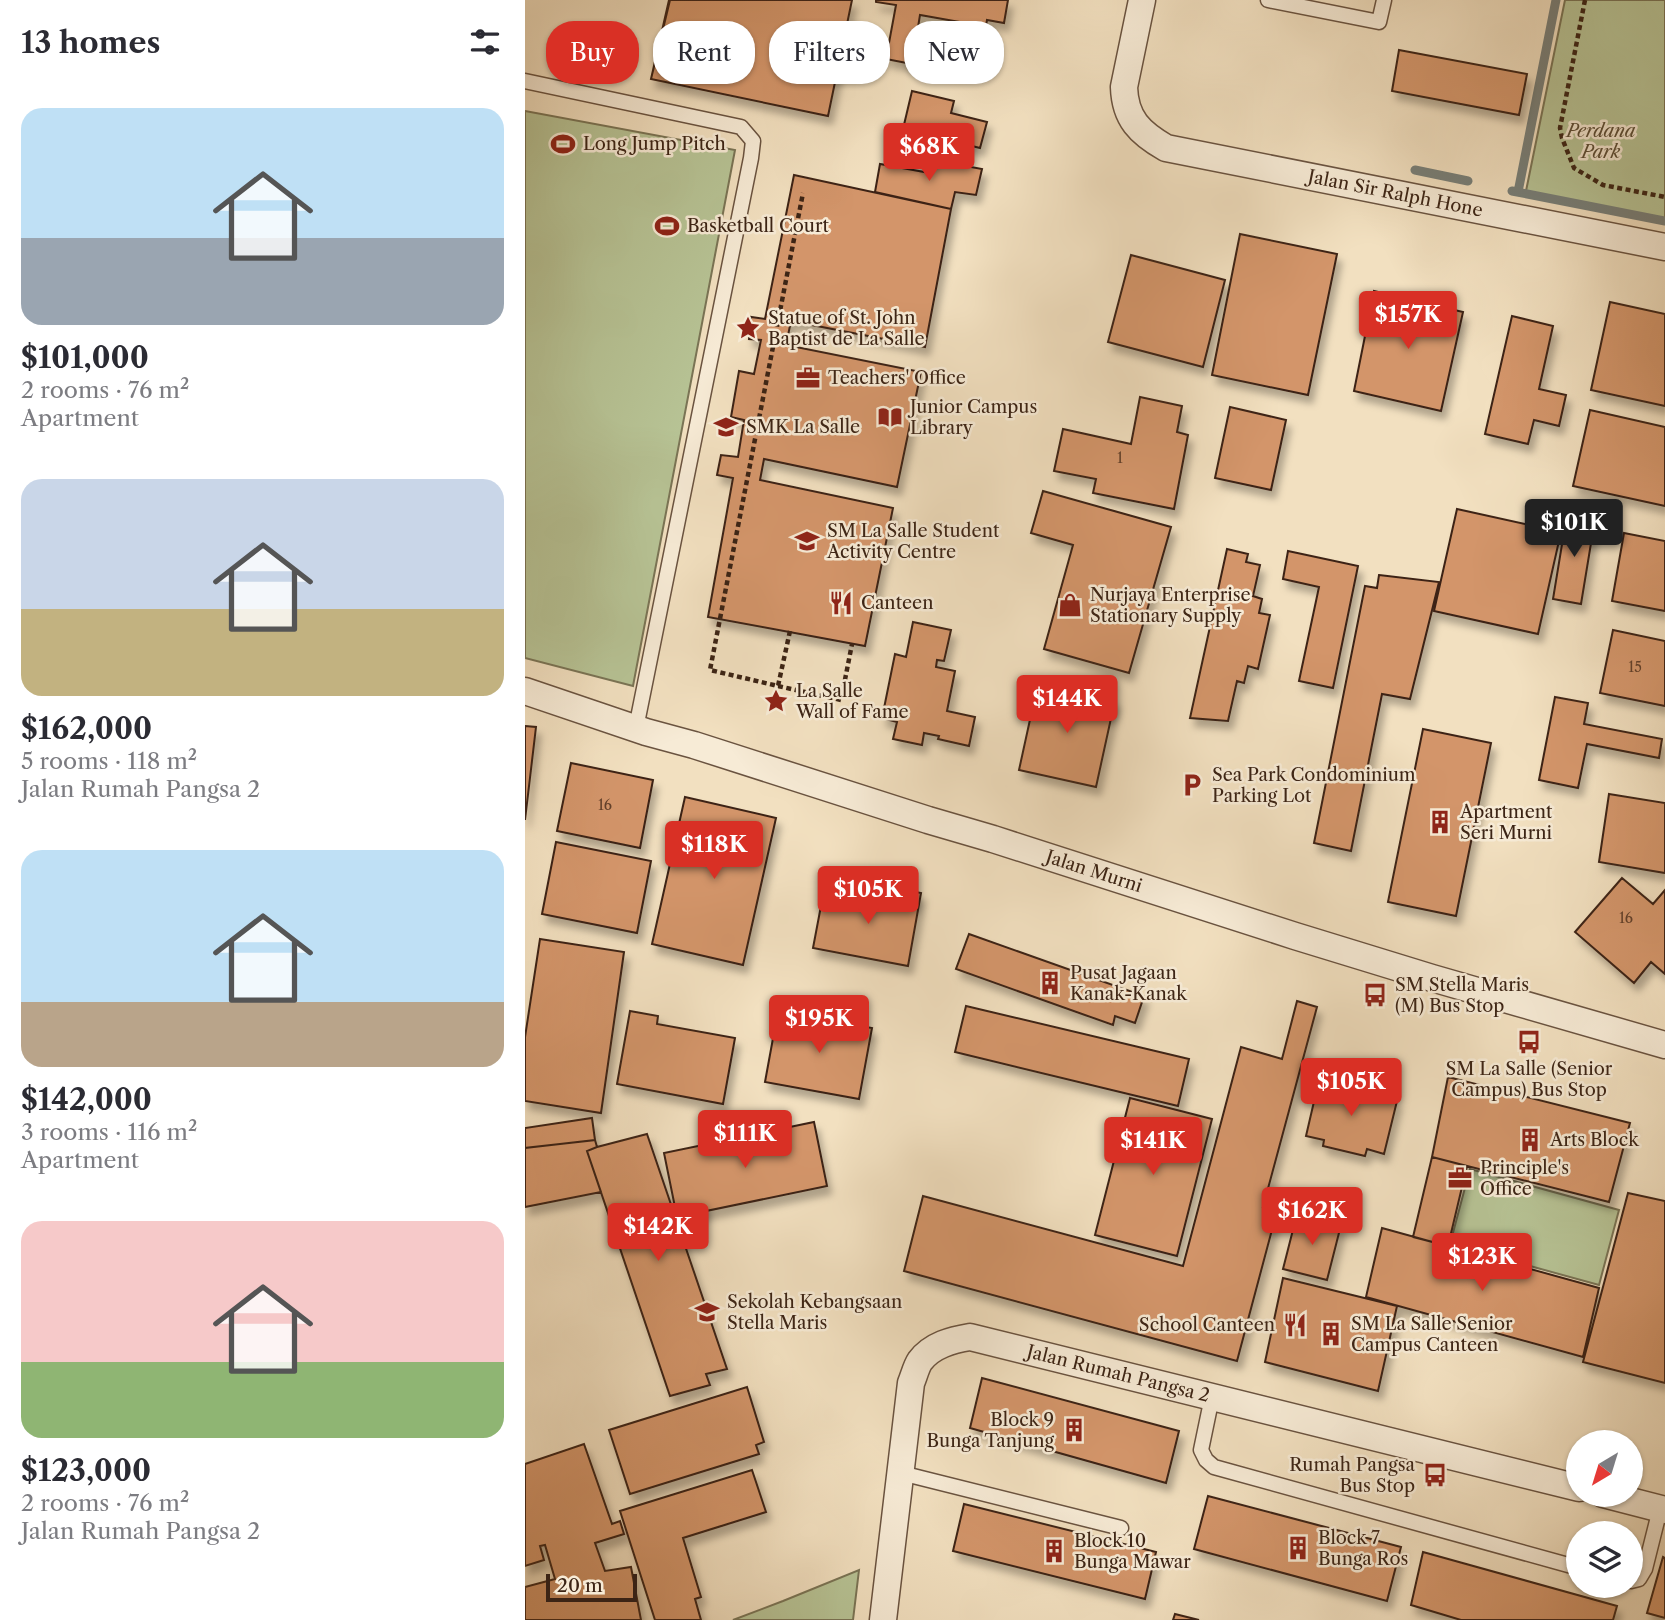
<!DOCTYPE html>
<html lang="en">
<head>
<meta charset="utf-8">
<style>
	body { margin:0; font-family:"Libre Caslon Text",serif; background:#f2f2f3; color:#2b2b33; height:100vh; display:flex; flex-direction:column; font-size:26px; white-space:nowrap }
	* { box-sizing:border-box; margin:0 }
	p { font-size:23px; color:#7c7c81 }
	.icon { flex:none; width:38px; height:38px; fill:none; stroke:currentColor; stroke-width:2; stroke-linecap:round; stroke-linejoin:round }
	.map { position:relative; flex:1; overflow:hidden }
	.panel { display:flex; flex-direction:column; background:#fff; width:525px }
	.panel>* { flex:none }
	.banner { position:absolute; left:21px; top:21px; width:665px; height:63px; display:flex; gap:14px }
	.needle { width:46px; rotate:218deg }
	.controls { position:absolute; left:1041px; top:1430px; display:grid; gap:14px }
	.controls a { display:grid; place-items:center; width:77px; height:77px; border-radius:50%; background:#fff; box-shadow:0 2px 5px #0004; font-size:35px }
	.scale { position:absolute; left:21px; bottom:18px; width:91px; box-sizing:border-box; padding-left:7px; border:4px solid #3c2415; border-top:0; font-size:19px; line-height:24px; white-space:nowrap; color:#3c2415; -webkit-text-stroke:5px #f7ebd6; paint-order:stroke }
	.price { position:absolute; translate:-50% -60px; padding:0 16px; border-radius:7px; background:#d93025; color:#fff; font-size:23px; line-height:46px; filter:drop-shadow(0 2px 4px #0008) }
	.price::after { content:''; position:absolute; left:50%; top:42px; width:21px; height:16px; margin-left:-10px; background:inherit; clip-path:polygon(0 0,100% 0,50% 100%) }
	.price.current { background:#222; color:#fff }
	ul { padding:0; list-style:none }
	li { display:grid; align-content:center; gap:14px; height:371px; padding:0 21px }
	li span { display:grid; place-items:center; height:217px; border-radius:21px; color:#555 }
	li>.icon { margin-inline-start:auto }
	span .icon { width:126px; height:126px; fill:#fffc; stroke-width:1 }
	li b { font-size:30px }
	h2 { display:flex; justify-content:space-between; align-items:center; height:84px; padding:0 21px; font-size:30px }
	.pill { padding:0 24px; border-radius:28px; background:#fff; box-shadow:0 2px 5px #0004; font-size:24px; line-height:63px }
	.pill.current { background:#d93025; color:#fff }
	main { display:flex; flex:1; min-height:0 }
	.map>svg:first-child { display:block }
	.green { fill:#b7c395; stroke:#7a7455; stroke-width:2 }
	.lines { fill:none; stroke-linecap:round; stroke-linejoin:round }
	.stream { stroke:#777f79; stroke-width:9 }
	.building { fill:#d3956a; stroke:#3c2415; stroke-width:2; filter:url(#shadow) }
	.lane-casing { stroke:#6a5340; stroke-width:17 }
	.street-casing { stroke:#6a5340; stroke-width:29 }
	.path { stroke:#3c2415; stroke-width:4.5; stroke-dasharray:5 3.5; stroke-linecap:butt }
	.lane { stroke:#f7ebd6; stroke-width:14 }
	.street { stroke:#f7ebd6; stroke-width:26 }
	.labels { text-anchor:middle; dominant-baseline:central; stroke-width:5; stroke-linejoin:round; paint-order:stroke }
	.number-label { font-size:14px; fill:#62402a }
	.park-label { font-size:18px; font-style:italic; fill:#5b4c35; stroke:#f7ebd6 }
	.poi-label { font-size:18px; fill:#3c2415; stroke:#f7ebd6; text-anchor:start }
	.street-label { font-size:18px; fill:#3c2415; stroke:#f7ebd6 }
</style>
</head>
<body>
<main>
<section class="panel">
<h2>13 homes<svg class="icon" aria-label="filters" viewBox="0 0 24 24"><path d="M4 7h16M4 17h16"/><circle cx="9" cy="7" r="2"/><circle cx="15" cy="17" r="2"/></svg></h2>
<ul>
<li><span style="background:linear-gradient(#bfe0f5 60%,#9aa5b1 0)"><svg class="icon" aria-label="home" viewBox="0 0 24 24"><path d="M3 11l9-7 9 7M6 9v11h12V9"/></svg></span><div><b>$101,000</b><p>2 rooms · 76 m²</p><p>Apartment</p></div></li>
<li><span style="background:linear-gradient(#c9d6e8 60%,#c2b280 0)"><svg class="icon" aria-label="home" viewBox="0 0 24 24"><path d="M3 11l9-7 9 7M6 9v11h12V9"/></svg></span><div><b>$162,000</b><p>5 rooms · 118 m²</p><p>Jalan Rumah Pangsa 2</p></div></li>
<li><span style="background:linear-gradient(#bfe0f5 70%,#b9a48a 0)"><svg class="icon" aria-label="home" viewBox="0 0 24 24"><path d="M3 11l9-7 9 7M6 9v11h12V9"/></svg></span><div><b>$142,000</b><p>3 rooms · 116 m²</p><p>Apartment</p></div></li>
<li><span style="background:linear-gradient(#f6c9c9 65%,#8fb573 0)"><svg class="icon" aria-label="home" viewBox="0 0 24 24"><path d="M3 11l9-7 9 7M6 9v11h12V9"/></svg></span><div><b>$123,000</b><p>2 rooms · 76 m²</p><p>Jalan Rumah Pangsa 2</p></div></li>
</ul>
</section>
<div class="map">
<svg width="1140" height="1620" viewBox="0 0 1140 1620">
	<defs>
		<filter id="shadow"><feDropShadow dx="4.5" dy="8" stdDeviation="3.5" flood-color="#0004"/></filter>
	</defs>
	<rect width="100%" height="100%" fill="#f2e0c0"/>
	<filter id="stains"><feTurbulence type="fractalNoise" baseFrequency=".00286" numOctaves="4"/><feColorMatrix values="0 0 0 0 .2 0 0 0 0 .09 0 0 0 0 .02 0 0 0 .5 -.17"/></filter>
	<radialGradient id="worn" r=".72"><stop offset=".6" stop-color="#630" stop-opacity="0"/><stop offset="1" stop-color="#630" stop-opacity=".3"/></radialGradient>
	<path class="green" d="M 1040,0 L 1140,0 L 1140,219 L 1001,191 Z
		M 0,111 L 210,150 L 108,686 L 0,658 Z
		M 945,1169 L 1094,1210 L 1074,1285 L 925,1244 Z
		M 334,1570 L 328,1620 L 208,1620 L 258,1601 Z"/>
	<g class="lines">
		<path class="stream" d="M 890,170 L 943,181
			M 987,191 L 1140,221
			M 993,192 L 1031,0"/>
	</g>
	<path class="building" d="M 144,0 L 327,0 L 303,116 L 126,79 Z
		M 145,0 L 327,0 L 303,116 L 126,79 Z
		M 351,0 L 483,0 L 479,23 L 462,20 L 454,65 L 429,60 L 435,22 L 395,15 L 387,64 L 361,59 L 371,5 L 351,2 Z
		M 874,50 L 1002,74 L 994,115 L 867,91 Z
		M 387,91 L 429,101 L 426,113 L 462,122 L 455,148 L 378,129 Z
		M 408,160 L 457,169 L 451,195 L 430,192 L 426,209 L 350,192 L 355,164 L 405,173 Z
		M 269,175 L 426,209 L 400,347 L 266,321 L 261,345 L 396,372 L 372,487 L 239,459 L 235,480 L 368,508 L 340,646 L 183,617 L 208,478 L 192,475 L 196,455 L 213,457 L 219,420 L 206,417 L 214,371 L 229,374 L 236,340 L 224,339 L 226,317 L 240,319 Z
		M 715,234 L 812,254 L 783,395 L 687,375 Z
		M 606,255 L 700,280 L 678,367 L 583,342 Z
		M 849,291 L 938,312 L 916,411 L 829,391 Z
		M 1085,302 L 1140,314 L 1140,406 L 1066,390 Z
		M 987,316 L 1028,326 L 1014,389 L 1041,395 L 1034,426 L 1009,420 L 1003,444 L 960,434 Z
		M 615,397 L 657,406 L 652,432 L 663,435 L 649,509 L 568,493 L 571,479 L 529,471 L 538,429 L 606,444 Z
		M 705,407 L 761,420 L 746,490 L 690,478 Z
		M 1065,410 L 1140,427 L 1140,506 L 1048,486 Z
		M 518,491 L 646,527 L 604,673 L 519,649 L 548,545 L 506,533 Z
		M 932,509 L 1036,532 L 1013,634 L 909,611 Z
		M 1042,514 L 1070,519 L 1056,604 L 1028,599 Z
		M 1099,533 L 1140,541 L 1140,611 L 1087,601 Z
		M 702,549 L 723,554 L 721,562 L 735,565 L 728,596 L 737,599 L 734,613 L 745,615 L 733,669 L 723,666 L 719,683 L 712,681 L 703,721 L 665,718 Z
		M 763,551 L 833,566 L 808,688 L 774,681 L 794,587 L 758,579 Z
		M 854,575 L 914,582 L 885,699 L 857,694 L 826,851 L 789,843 L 840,586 L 852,588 Z
		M 388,622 L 426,630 L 419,661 L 412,660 L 411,667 L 430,671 L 422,711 L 450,717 L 444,746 L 413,739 L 414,736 L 399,733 L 397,745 L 368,739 L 372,722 L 357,718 L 370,654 L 381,657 Z
		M 1088,630 L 1140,641 L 1140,706 L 1075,693 Z
		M 513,683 L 590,700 L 571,787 L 494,770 Z
		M 1030,697 L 1063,703 L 1059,724 L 1137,739 L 1134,758 L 1062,744 L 1053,788 L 1014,780 Z
		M 0,726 L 11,727 L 0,820 Z
		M 898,729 L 966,743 L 931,916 L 863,902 Z
		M 46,763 L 128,780 L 115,848 L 32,831 Z
		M 1084,794 L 1140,803 L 1140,873 L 1074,862 Z
		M 160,797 L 251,818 L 218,965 L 127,944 Z
		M 31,842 L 126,861 L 112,933 L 17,914 Z
		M 1097,878 L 1128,904 L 1140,890 L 1140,974 L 1126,962 L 1109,983 L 1050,932 Z
		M 375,889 L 396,893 L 383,966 L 288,948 L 299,890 L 372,904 Z
		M 444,934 L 619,996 L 610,1023 L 590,1016 L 588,1025 L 431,969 Z
		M 15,939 L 99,952 L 76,1113 L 0,1101 L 0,1037 Z
		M 772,1001 L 792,1007 L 738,1207 L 752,1211 L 712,1361 L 379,1271 L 398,1196 L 658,1266 L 716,1047 L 757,1059 Z
		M 441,1006 L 664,1059 L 653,1106 L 430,1052 Z
		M 105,1011 L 133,1016 L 132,1024 L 210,1038 L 198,1104 L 92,1084 Z
		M 253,1011 L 347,1028 L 334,1099 L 240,1082 Z
		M 923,1077 L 1105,1123 L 1084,1202 L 907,1157 Z
		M 818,1078 L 838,1083 L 836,1091 L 872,1101 L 859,1154 L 842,1149 L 840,1156 L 798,1146 L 799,1140 L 781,1136 L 794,1080 L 816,1085 Z
		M 605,1098 L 687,1119 L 652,1256 L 570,1235 Z
		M 67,1118 L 70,1140 L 0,1148 L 0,1128 Z
		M 289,1122 L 302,1186 L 152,1217 L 139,1153 Z
		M 122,1134 L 202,1369 L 181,1374 L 185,1385 L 145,1396 L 62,1151 L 72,1147 Z
		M 70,1140 L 72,1147 L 62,1151 L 76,1192 L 0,1207 L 0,1148 Z
		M 907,1157 L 942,1166 L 923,1246 L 888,1237 Z
		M 1103,1193 L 1140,1201 L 1140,1383 L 1058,1362 Z
		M 772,1214 L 816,1225 L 802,1280 L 758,1269 Z
		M 857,1228 L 1074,1288 L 1058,1357 L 841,1297 Z
		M 758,1278 L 872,1306 L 853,1391 L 740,1362 Z
		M 457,1378 L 654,1431 L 641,1483 L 445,1428 Z
		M 222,1387 L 239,1442 L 231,1445 L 234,1454 L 105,1494 L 84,1430 Z
		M 59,1444 L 87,1524 L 95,1521 L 99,1534 L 70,1543 L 80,1571 L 106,1567 L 116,1620 L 0,1620 L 0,1587 L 30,1579 L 20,1545 L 15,1546 L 19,1560 L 0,1566 L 0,1464 Z
		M 227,1470 L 241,1512 L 158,1538 L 176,1597 L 170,1599 L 176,1620 L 130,1620 L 95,1511 Z
		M 683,1496 L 876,1547 L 862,1601 L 669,1549 Z
		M 439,1504 L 631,1552 L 620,1599 L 428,1551 Z
		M 898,1552 L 1092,1606 L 1088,1620 L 936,1620 L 886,1605 Z
		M 1138,1557 L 1140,1558 L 1140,1618 L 1122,1613 Z
		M 650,1614 L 674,1620 L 648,1620 Z"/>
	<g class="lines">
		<g class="lane-casing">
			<path id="lane" d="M 743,0 L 854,22 L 859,0
				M 0,81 L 216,127 L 228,141 L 226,158 L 111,728
				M 687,1397 L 676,1450 L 681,1460 L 689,1467 L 1054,1568
				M 376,1473 L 596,1528
				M 1106,1581 L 1114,1579 L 1120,1569 L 1135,1509"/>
		</g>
		<g class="street-casing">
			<g id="street">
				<path id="s1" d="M 617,0 L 599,87 C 600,119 615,133 641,148 L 1140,247"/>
				<path id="s2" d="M 0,691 L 121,732 L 169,745 L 403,820 L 468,839 L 770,936 L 907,978 L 1140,1045"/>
				<path d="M 1078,1494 L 1140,1510"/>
				<path id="s3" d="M 358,1620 L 386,1383 C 389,1376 391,1367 395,1361 C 407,1345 427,1340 445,1337 L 1054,1488"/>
			</g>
		</g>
		<path class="path" d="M 1060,0 L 1035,128 L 1037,138 L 1049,168 L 1078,185 L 1140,197
			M 265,631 L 253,686 L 185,670 L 278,193
			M 253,686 L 316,700 L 327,644"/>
		<use href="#lane" class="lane"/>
		<use href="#street" class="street"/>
	</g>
	<defs>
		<g id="stadium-bare" transform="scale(1.89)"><path d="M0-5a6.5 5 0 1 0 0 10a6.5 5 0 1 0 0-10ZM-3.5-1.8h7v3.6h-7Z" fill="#8f2418" stroke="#f7ebd6" stroke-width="2.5" paint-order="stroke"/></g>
		<g id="sight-bare" transform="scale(1.89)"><path d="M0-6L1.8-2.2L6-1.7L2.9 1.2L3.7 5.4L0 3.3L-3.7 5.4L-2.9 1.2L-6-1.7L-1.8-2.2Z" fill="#8f2418" stroke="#f7ebd6" stroke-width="2.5" paint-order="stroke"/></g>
		<g id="office-bare" transform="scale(1.89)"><path d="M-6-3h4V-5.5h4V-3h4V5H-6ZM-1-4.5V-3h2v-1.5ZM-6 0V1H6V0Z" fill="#8f2418" stroke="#f7ebd6" stroke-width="2.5" paint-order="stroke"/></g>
		<g id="library-bare" transform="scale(1.89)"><path d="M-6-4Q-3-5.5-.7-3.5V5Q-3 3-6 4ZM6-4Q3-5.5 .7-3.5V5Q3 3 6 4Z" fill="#8f2418" stroke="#f7ebd6" stroke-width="2.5" paint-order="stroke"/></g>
		<g id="school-bare" transform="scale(1.89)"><path d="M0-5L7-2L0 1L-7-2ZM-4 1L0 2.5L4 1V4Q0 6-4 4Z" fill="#8f2418" stroke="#f7ebd6" stroke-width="2.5" paint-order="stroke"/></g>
		<g id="restaurant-bare" transform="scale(1.89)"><path d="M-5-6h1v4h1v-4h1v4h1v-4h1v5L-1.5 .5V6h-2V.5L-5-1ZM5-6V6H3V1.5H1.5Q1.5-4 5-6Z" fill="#8f2418" stroke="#f7ebd6" stroke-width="2.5" paint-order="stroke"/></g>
		<g id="shop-bare" transform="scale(1.89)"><path d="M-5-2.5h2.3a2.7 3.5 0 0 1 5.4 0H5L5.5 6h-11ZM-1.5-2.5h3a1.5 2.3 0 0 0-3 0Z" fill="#8f2418" stroke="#f7ebd6" stroke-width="2.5" paint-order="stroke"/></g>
		<g id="parking-bare" transform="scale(1.89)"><path d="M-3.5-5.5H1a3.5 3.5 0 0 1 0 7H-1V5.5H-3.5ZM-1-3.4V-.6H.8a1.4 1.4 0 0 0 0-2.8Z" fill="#8f2418" stroke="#f7ebd6" stroke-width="2.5" paint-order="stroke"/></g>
		<g id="building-bare" transform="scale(1.89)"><path d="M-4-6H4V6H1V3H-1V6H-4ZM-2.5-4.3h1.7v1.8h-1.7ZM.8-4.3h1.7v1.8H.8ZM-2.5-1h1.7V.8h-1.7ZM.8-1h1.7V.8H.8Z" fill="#8f2418" stroke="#f7ebd6" stroke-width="2.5" paint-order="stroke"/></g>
		<g id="bus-bare" transform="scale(1.89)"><path d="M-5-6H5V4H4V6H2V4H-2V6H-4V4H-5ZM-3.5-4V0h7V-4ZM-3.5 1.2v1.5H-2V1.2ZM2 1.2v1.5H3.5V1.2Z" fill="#8f2418" stroke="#f7ebd6" stroke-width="2.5" paint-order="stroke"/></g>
	</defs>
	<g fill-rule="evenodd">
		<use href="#stadium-bare" x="38" y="144"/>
		<use href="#stadium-bare" x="142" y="226"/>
		<use href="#sight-bare" x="223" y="328"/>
		<use href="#office-bare" x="283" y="378"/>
		<use href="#library-bare" x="365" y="417"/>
		<use href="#school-bare" x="201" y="427"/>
		<use href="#school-bare" x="282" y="541"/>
		<use href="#restaurant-bare" x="316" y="603"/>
		<use href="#shop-bare" x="545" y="605"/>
		<use href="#sight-bare" x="251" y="701"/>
		<use href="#parking-bare" x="667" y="785"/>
		<use href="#building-bare" x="915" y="822"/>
		<use href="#building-bare" x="525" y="983"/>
		<use href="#bus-bare" x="850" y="995"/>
		<use href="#bus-bare" x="1004" y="1042"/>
		<use href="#building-bare" x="1005" y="1140"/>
		<use href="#office-bare" x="935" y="1178"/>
		<use href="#school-bare" x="182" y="1312"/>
		<use href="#restaurant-bare" x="770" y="1325"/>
		<use href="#building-bare" x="806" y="1334"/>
		<use href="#building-bare" x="549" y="1430"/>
		<use href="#bus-bare" x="910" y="1475"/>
		<use href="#building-bare" x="773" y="1548"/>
		<use href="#building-bare" x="529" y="1551"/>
	</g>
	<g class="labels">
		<g class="number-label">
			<text x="595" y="458">1</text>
			<text x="1110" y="667">15</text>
			<text x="80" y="805">16</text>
			<text x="1101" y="918">16</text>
		</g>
		<g class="park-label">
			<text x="1076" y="131">Perdana<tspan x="1076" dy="21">Park</tspan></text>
		</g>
		<g class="poi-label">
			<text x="58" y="144">Long Jump Pitch</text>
			<text x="162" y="226">Basketball Court</text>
			<text x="243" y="318">Statue of St. John<tspan x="243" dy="21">Baptist de La Salle</tspan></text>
			<text x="303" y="378">Teachers' Office</text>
			<text x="385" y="407">Junior Campus<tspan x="385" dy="21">Library</tspan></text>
			<text x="221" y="427">SMK La Salle</text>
			<text x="302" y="531">SM La Salle Student<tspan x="302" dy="21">Activity Centre</tspan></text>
			<text x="565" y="595">Nurjaya Enterprise<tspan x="565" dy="21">Stationary Supply</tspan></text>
			<text x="336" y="603">Canteen</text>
			<text x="271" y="691">La Salle<tspan x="271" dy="21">Wall of Fame</tspan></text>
			<text x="687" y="775">Sea Park Condominium<tspan x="687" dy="21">Parking Lot</tspan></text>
			<text x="935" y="812">Apartment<tspan x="935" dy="21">Seri Murni</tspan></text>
			<text x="545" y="973">Pusat Jagaan<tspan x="545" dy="21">Kanak-Kanak</tspan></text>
			<text x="870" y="985">SM Stella Maris<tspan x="870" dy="21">(M) Bus Stop</tspan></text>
			<text x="1004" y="1069" text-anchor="middle">SM La Salle (Senior<tspan x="1004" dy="21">Campus) Bus Stop</tspan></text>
			<text x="1025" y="1140">Arts Block</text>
			<text x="955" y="1168">Principle's<tspan x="955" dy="21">Office</tspan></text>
			<text x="202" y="1302">Sekolah Kebangsaan<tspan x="202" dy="21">Stella Maris</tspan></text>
			<text x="826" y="1324">SM La Salle Senior<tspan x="826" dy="21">Campus Canteen</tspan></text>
			<text x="750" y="1325" text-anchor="end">School Canteen</text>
			<text x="529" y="1420" text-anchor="end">Block 9<tspan x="529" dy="21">Bunga Tanjung</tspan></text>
			<text x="890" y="1465" text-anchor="end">Rumah Pangsa<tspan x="890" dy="21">Bus Stop</tspan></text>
			<text x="793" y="1538">Block 7<tspan x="793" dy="21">Bunga Ros</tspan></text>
			<text x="549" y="1541">Block 10<tspan x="549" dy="21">Bunga Mawar</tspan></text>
		</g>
		<g class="street-label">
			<text stroke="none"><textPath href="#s1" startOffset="401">Jalan Sir Ralph Hone</textPath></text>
			<text stroke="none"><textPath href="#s2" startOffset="597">Jalan Murni</textPath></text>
			<text stroke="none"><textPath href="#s3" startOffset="472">Jalan Rumah Pangsa 2</textPath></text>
		</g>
	</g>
	<rect width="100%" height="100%" filter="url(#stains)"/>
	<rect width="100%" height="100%" fill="url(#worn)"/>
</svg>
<div class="controls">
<a><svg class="needle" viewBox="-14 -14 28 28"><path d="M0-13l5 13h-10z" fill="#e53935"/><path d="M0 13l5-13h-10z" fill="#7c7c81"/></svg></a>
<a><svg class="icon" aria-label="layers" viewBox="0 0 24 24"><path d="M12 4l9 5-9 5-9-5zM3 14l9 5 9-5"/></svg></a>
</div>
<div class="scale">20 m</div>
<b class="price" style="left:404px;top:183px">$68K</b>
<b class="price" style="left:883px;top:351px">$157K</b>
<b class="price current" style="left:1049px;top:559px">$101K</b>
<b class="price" style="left:542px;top:735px">$144K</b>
<b class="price" style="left:189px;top:881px">$118K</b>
<b class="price" style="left:343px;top:926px">$105K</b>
<b class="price" style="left:294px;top:1055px">$195K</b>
<b class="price" style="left:826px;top:1118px">$105K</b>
<b class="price" style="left:220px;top:1170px">$111K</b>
<b class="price" style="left:628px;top:1177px">$141K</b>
<b class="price" style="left:787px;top:1247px">$162K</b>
<b class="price" style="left:133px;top:1263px">$142K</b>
<b class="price" style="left:957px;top:1293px">$123K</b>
<div class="banner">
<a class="pill current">Buy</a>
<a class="pill">Rent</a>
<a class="pill">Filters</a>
<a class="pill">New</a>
</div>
</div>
</main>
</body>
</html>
